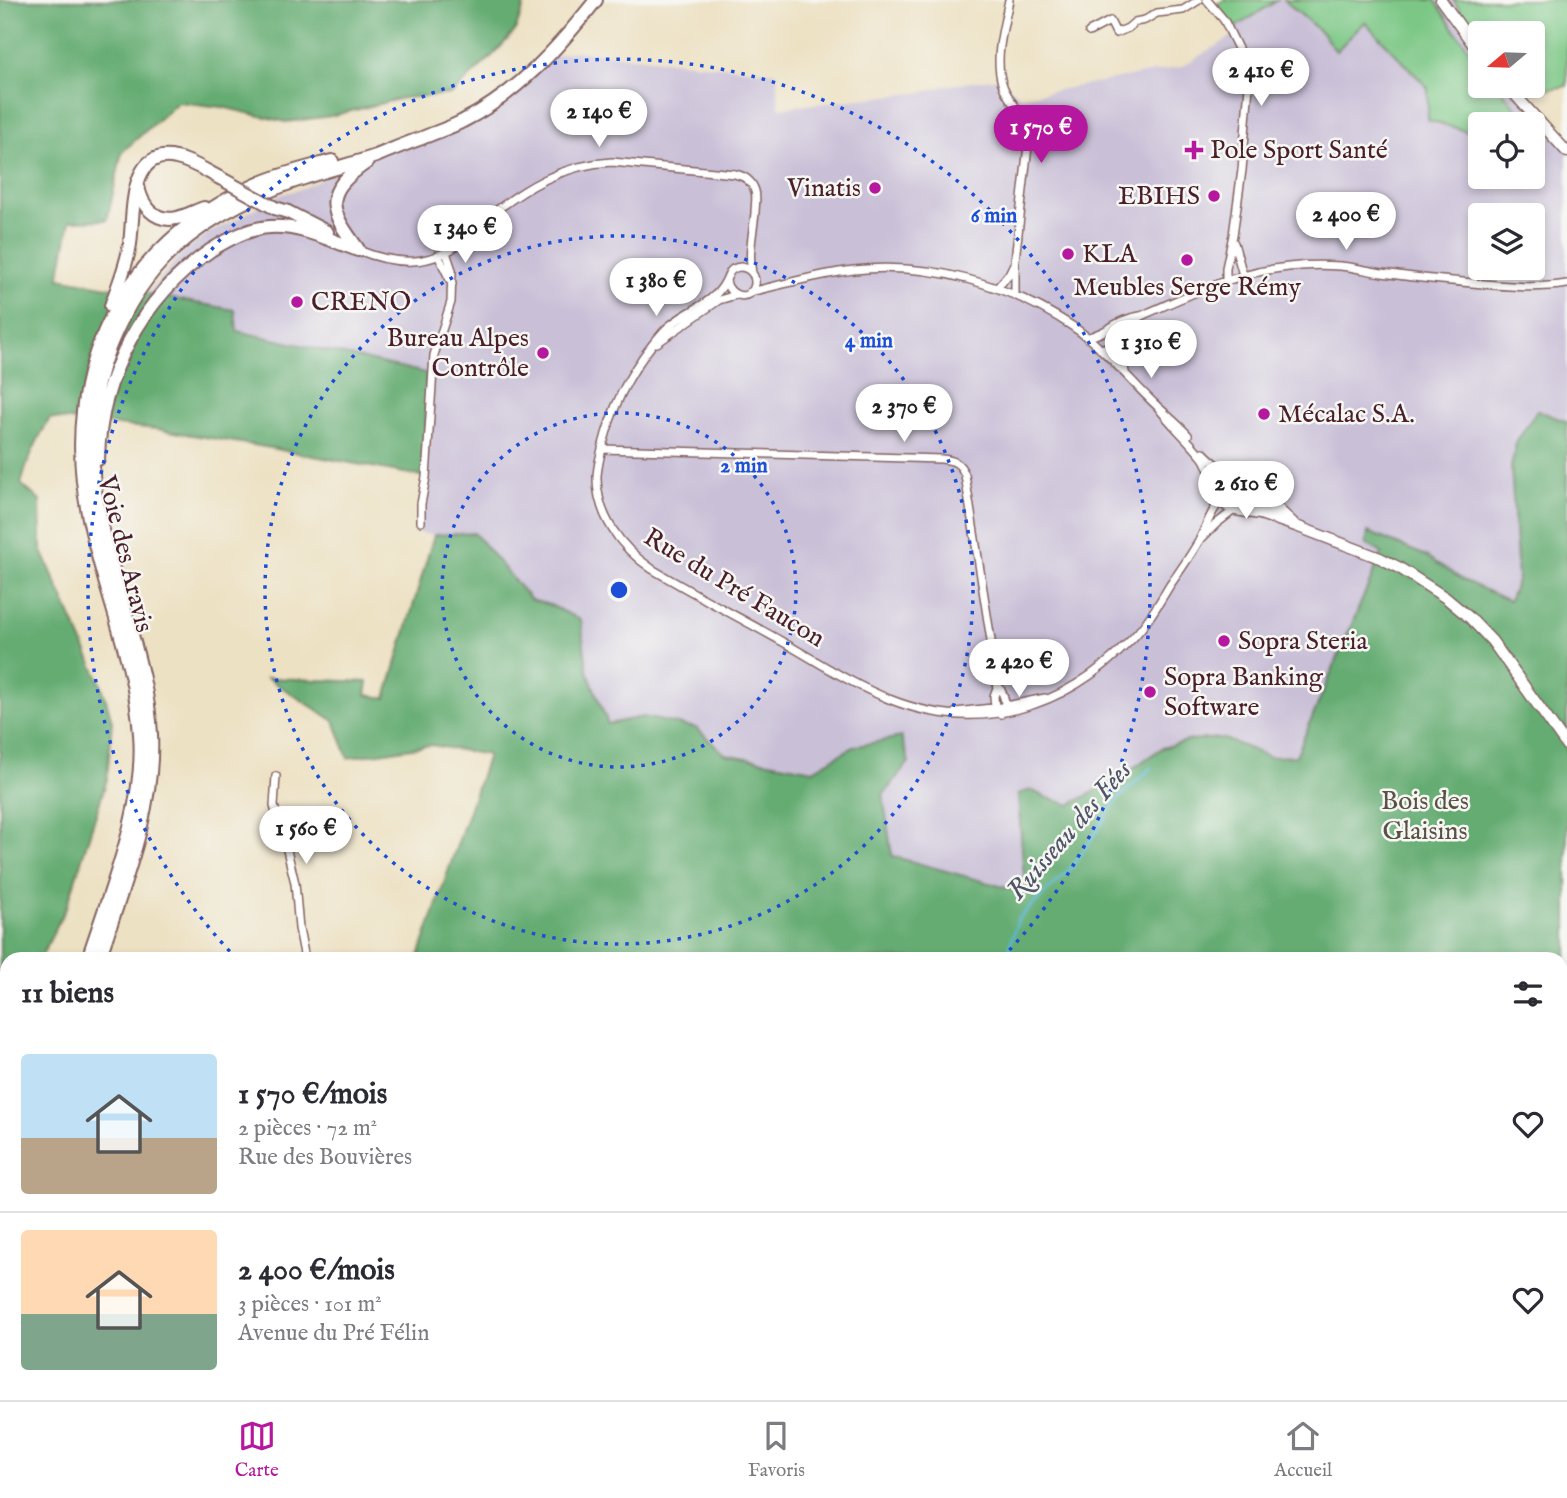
<!DOCTYPE html>
<html lang="fr">
<head>
<meta charset="utf-8">
<style>
	body { margin:0; font-family:"IM FELL English",serif; background:#f2f2f3; color:#2b2b33; height:100vh; display:flex; flex-direction:column; font-size:26px; white-space:nowrap }
	* { box-sizing:border-box; margin:0 }
	p { font-size:23px; color:#7c7c81 }
	.icon { flex:none; width:38px; height:38px; fill:none; stroke:currentColor; stroke-width:2; stroke-linecap:round; stroke-linejoin:round }
	.map { position:relative; flex:1; overflow:hidden }
	.sheet { position:absolute; left:0px; top:952px; width:1568px; height:448px; display:flex; flex-direction:column; background:#fff; border-radius:21px 21px 0 0; box-shadow:0 4px 10px #0003 }
	.sheet>* { flex:none }
	.needle { width:46px; rotate:251deg }
	.fabs { position:absolute; left:1468px; top:21px; display:grid; gap:14px }
	.fabs a { display:grid; place-items:center; width:77px; height:77px; border-radius:7px; background:#fff; box-shadow:0 4px 10px #0003; font-size:35px }
	.price { position:absolute; translate:-50% -60px; padding:0 16px; border-radius:24px; background:#fff; color:#222; font-size:23px; line-height:46px; filter:drop-shadow(0 2px 4px #0008) }
	.price::after { content:''; position:absolute; left:50%; top:42px; width:21px; height:16px; margin-left:-10px; background:inherit; clip-path:polygon(0 0,100% 0,50% 100%) }
	.price.active { background:#b5179e; color:#fff }
	ul { padding:0; list-style:none }
	li { display:flex; align-items:center; gap:21px; height:175px; padding:0 21px }
	li+li { border-top:2px solid #e1e1e2 }
	li span { display:grid; place-items:center; flex:none; width:196px; height:140px; border-radius:7px; color:#555 }
	li>.icon { margin-inline-start:auto }
	span .icon { width:84px; height:84px; fill:#fffc; stroke-width:1 }
	li b { font-size:30px }
	h2 { display:flex; justify-content:space-between; align-items:center; height:84px; padding:0 21px; font-size:30px }
	.dock { display:flex; justify-content:space-around; align-items:center; height:98px; border-top:2px solid #e1e1e2; background:#fff; font-size:19px; color:#7c7c81 }
	.dock a { display:grid; justify-items:center; gap:4px }
	.dock .active { color:#b5179e }
	.map>svg:first-child { display:block }
	.industrial { fill:#c9bfd7; fill-rule:evenodd }
	.green { fill:#7cc785; stroke:#637358; stroke-width:2 }
	.forest { fill:#65ac72; stroke:#58664e; stroke-width:2 }
	.lines { fill:none; stroke-linecap:round; stroke-linejoin:round }
	.stream { stroke:#5cbada; stroke-width:2.5 }
	.street-casing { stroke:#836360; stroke-width:10 }
	.secondary-casing { stroke:#836360; stroke-width:13 }
	.highway-casing { stroke:#836360; stroke-width:16 }
	.street { stroke:#fff; stroke-width:7 }
	.secondary { stroke:#fff; stroke-width:10 }
	.highway { stroke:#fff; stroke-width:12 }
	.highway-bridge-casing { stroke:#836360; stroke-width:16; stroke-linecap:butt }
	.highway-bridge { stroke:#fff; stroke-width:12 }
	.ring { fill:none; stroke:#1d4ed8; stroke-width:3.5; stroke-dasharray:3.5 7 }
	.poi-dot { fill:#b5179e; stroke:#f6f6f2; stroke-width:2.5 }
	.labels { text-anchor:middle; dominant-baseline:central; stroke-width:5; stroke-linejoin:round; paint-order:stroke }
	.poi-label { font-size:26px; fill:#4a1f2b; stroke:#f6f6f2; text-anchor:start }
	.street-label { font-size:26px; fill:#4a1f2b; stroke:#f6f6f2 }
	.park-label { font-size:26px; fill:#595146; stroke:#f6f6f2 }
	.water-label { font-size:28px; font-style:italic; fill:#505568; stroke:#f6f6f2 }
	.centre { fill:#1d4ed8; stroke:#f6f6f2; stroke-width:3.5 }
	.ring-label { font-size:21px; text-anchor:middle; font-weight:bold; fill:#1d4ed8; stroke:#f6f6f2; stroke-width:5; stroke-linejoin:round; paint-order:stroke }
</style>
</head>
<body>
<div class="map">
<svg width="1567" height="1400" viewBox="0 0 1567 1400">
	<rect width="100%" height="100%" fill="#f6f6f2"/>
	<filter id="ink" filterUnits="userSpaceOnUse"><feTurbulence type="fractalNoise" baseFrequency=".0143" numOctaves="2"/><feDisplacementMap in="SourceGraphic" scale="14" xChannelSelector="R" yChannelSelector="G"/><feConvolveMatrix kernelMatrix="1 2 1 2 8 2 1 2 1" color-interpolation-filters="sRGB"/></filter>
	<filter id="wash" filterUnits="userSpaceOnUse"><feTurbulence type="fractalNoise" baseFrequency=".00686" numOctaves="4" result="noise"/><feDisplacementMap in="SourceGraphic" scale="28" xChannelSelector="R" yChannelSelector="G"/><feGaussianBlur stdDeviation="1.57" result="paint"/><feColorMatrix in="noise" values="0 0 0 0 0 0 0 0 0 0 0 0 0 0 0 0 0 1.4 0 .05"/><feComposite in="paint" operator="in"/></filter>
	<g filter="url(#wash)">
		<rect width="100%" height="100%" fill="#ede1c3"/>
		<path class="industrial" d="M 1278,0 L 1284,0 L 1322,33 L 1336,51 L 1365,22 L 1428,88 L 1428,120 L 1480,135 L 1480,177 L 1533,177 L 1533,170 L 1534,171 L 1547,147 L 1533,129 L 1533,124 L 1529,124 L 1499,86 L 1512,86 L 1553,136 L 1567,133 L 1567,422 L 1537,410 L 1511,467 L 1518,578 L 1508,602 L 1463,580 L 1426,556 L 1382,553 L 1296,756 L 1270,757 L 1222,738 L 1162,748 L 1116,780 L 1070,805 L 1045,797 L 1031,790 L 1026,893 L 892,857 L 883,795 L 909,762 L 853,747 L 813,770 L 725,754 L 696,728 L 643,717 L 608,724 L 587,670 L 581,620 L 550,605 L 531,600 L 474,533 L 434,535 L 419,533 L 421,502 L 426,477 L 426,373 L 237,331 L 147,294 L 182,253 L 208,233 L 237,219 L 275,196 L 301,189 L 358,161 L 464,119 L 545,58 L 575,51 L 777,72 L 779,108 L 924,92 L 945,86 L 998,78 L 995,72 L 1020,97 L 1181,67 L 1231,37 L 1234,28 ZM 1480,215 L 1533,215 L 1533,268 L 1480,268 Z
			M 1435,0 L 1453,0 L 1480,40 L 1480,63 L 1454,29 Z"/>
		<path class="green" d="M 1224,0 L 1278,0 L 1234,28 L 1216,5 Z
			M 1284,0 L 1435,0 L 1454,29 L 1480,63 L 1480,86 L 1498,86 L 1529,124 L 1480,124 L 1480,135 L 1428,120 L 1428,88 L 1365,22 L 1336,51 L 1322,33 Z
			M 1453,0 L 1567,0 L 1567,86 L 1519,95 L 1512,86 L 1533,86 L 1533,33 L 1480,33 L 1480,40 Z
			M 1533,129 L 1547,147 L 1534,172 L 1533,170 Z
			M 1561,1285 L 1567,1289 L 1567,1388 L 1561,1384 Z
			M 169,1393 L 225,1393 L 221,1400 L 176,1400 Z"/>
		<path class="forest" d="M 0,0 L 526,0 L 515,31 L 495,53 L 452,94 L 403,98 L 331,116 L 286,122 L 222,107 L 178,102 L 122,152 L 107,220 L 70,221 L 59,278 L 235,310 L 237,331 L 426,373 L 426,477 L 265,447 L 156,429 L 50,418 C 37,439 27,460 21,484 L 40,501 L 41,549 L 102,686 L 112,721 L 107,779 L 67,906 L 40,959 L 7,959 L 7,1001 L 0,1008 Z
			M 1537,410 L 1567,422 L 1567,955 L 1556,957 L 1556,959 L 418,959 L 488,755 L 431,745 L 348,758 L 334,721 L 267,678 L 368,682 L 366,695 L 386,698 L 434,535 L 474,533 L 531,600 L 550,605 L 581,620 L 587,670 L 608,724 L 643,717 L 696,728 L 725,754 L 813,770 L 853,747 L 901,737 L 909,762 L 883,795 L 892,856 L 1025,893 L 1018,794 L 1031,790 L 1045,797 L 1070,805 L 1116,780 L 1162,748 L 1191,740 L 1222,738 L 1270,757 L 1296,756 L 1382,553 L 1366,544 L 1368,532 L 1426,556 L 1463,580 L 1509,601 L 1518,578 L 1511,467 L 1516,443 Z
			M 7,1107 L 7,1393 L 73,1393 L 75,1400 L 0,1400 L 0,1109 L 3,1110 Z
			M 111,1393 L 169,1393 L 176,1400 L 115,1400 Z
			M 225,1393 L 600,1393 L 600,1400 L 398,1400 L 395,1395 L 384,1400 L 221,1400 Z"/>
		<g class="lines">
			<path class="stream" d="M 1006,959 L 1018,919 L 1071,868 L 1097,831 L 1116,801 L 1151,768
				M 582,1393 L 589,1393
				M 278,1400 L 297,1393"/>
		</g>
	</g>
	<g filter="url(#ink)">
		<g class="lines">
			<g class="street-casing">
				<path id="street" d="M 1009,0 C 1004,26 994,57 1002,83 C 1008,104 1027,113 1029,137 L 1015,260 L 1015,294
					M 1207,0 L 1224,20 L 1247,67 L 1249,86 L 1242,170 L 1233,235 L 1226,268 L 1226,281
					M 1089,32 L 1110,21 L 1116,33 L 1128,28 L 1135,22 L 1145,20 L 1157,13 L 1183,10 L 1199,0
					M 1234,243 L 1243,275
					M 358,250 C 395,265 431,268 464,240 C 472,233 479,225 487,218 C 524,188 563,164 612,162 L 735,174 C 744,176 752,181 755,191 C 757,198 755,205 755,213 C 753,233 748,253 752,273
					M 438,255 L 452,284
					M 726,281 C 729,298 752,302 755,284 C 756,272 744,263 733,269 C 728,272 728,277 725,282 C 713,306 680,312 663,332 C 636,362 617,395 606,434 C 602,448 598,462 597,476 C 596,515 621,548 652,569 C 694,594 738,617 781,641 C 817,661 851,684 889,699 C 979,735 1064,709 1130,641 C 1146,625 1158,605 1170,585 C 1180,571 1190,556 1199,541 C 1206,527 1211,510 1222,499 C 1211,488 1212,471 1203,458 C 1189,440 1171,425 1157,406
					M 997,288 L 1009,274 L 1014,264
					M 750,292 C 785,284 819,274 854,270 C 930,262 1009,284 1072,326 C 1105,348 1129,380 1157,406 C 1168,416 1179,425 1188,435
					M 1087,338 C 1094,335 1102,333 1108,329 C 1119,322 1127,318 1140,316
					M 1119,342 L 1125,372
					M 657,343 L 719,300 L 736,295
					M 1100,349 C 1126,343 1122,330 1141,316 C 1208,286 1264,260 1340,266 C 1354,267 1368,271 1382,273 C 1411,277 1441,280 1472,283 C 1503,286 1536,289 1567,284
					M 602,449 L 941,459 C 953,460 960,462 965,475 L 998,685 C 1004,695 1008,703 1001,714 L 995,708 L 994,696 L 998,685
					M 1203,452 C 1215,465 1230,473 1241,487
					M1222 498a12 12 0 1 1 24 0a12 12 0 1 1-24 0Z
					M 421,522 L 421,504 L 426,477 L 434,355 L 451,302 L 452,270 L 446,252
					M 1202,538 L 1216,524 L 1234,510
					M 956,712 L 1001,707 L 1045,698
					M 276,776 L 274,806 L 285,842 L 295,883 L 299,928 L 305,959
					M 613,1400 L 614,1393"/>
			</g>
			<g class="secondary-casing">
				<path id="secondary" d="M 1441,0 L 1480,54
					M 1507,86 L 1567,152
					M 1245,492 L 1254,501 L 1279,510 L 1293,523
					M 1236,510 L 1260,514 L 1296,526 L 1380,558 L 1398,567 L 1446,598 L 1470,618 L 1492,641 L 1567,746
					M 0,1392 L 12,1400"/>
			</g>
			<g class="highway-casing">
				<path id="highway" d="M 138,186 C 141,205 155,223 177,218 C 186,216 195,211 204,208
					M 275,208 L 288,212 L 327,232
					M 358,249 C 328,209 322,193 367,162
					M 111,306 C 118,285 127,265 130,244 C 134,216 128,147 176,158 C 192,161 206,171 220,178
					M 98,459 C 100,376 142,297 211,250 C 229,239 249,228 270,227 C 300,225 330,240 358,250
					M 88,959 C 110,891 146,806 140,734 C 135,658 102,588 88,513 C 59,370 122,245 256,185 C 280,174 306,168 332,161
					M 99,959 C 122,888 155,810 151,734 C 149,697 139,660 129,624 C 101,528 70,441 111,343 C 125,309 146,275 173,250 C 214,212 263,191 316,174 C 335,168 356,163 376,156 C 391,150 407,143 422,138 C 436,132 450,128 463,121 C 518,93 558,48 596,0
					M 92,1393 L 95,1400
					M 103,1393 L 107,1400"/>
			</g>
			<use href="#street" class="street"/>
			<use href="#secondary" class="secondary"/>
			<use href="#highway" class="highway"/>
			<g class="highway-bridge-casing">
				<path id="highway-bridge" d="M 220,178 L 275,208"/>
			</g>
			<use href="#highway-bridge" class="highway-bridge"/>
		</g>
	</g>
	<g class="ring">
		<circle cx="619" cy="590" r="177"/>
		<circle cx="619" cy="590" r="354"/>
		<path d="M237 959A531 531 0 1 1 1001 959"/>
	</g>
	<g class="poi-dot">
		<path d="M1190.5 139.5h7v7h7v7h-7v7h-7v-7h-7v-7h7z"/>
		<circle cx="875" cy="188" r="7"/>
		<circle cx="1214" cy="196" r="7"/>
		<circle cx="1068" cy="254" r="7"/>
		<circle cx="1187" cy="260" r="7"/>
		<circle cx="297" cy="302" r="7"/>
		<circle cx="543" cy="353" r="7"/>
		<circle cx="1264" cy="414" r="7"/>
		<circle cx="1224" cy="641" r="7"/>
		<circle cx="1150" cy="692" r="7"/>
	</g>
	<g class="labels">
		<g class="poi-label">
			<text x="1210" y="150">Pole Sport Santé</text>
			<text x="861" y="188" text-anchor="end">Vinatis</text>
			<text x="1200" y="196" text-anchor="end">EBIHS</text>
			<text x="1082" y="254">KLA</text>
			<text x="1187" y="287" text-anchor="middle">Meubles Serge Rémy</text>
			<text x="311" y="302">CRENO</text>
			<text x="529" y="338" text-anchor="end">Bureau Alpes<tspan x="529" dy="30">Contrôle</tspan></text>
			<text x="1278" y="414">Mécalac S.A.</text>
			<text x="1238" y="641">Sopra Steria</text>
			<text x="1164" y="677">Sopra Banking<tspan x="1164" dy="30">Software</tspan></text>
		</g>
		<g class="street-label">
			<text transform="translate(125 554) rotate(76)">Voie des Aravis</text>
			<text transform="translate(734 588) rotate(31)">Rue du Pré Faucon</text>
		</g>
		<g class="park-label">
			<text x="1425" y="801">Bois des<tspan x="1425" dy="30">Glaisins</tspan></text>
		</g>
		<g class="water-label">
			<text transform="translate(1070 831) rotate(-49)">Ruisseau des Fées</text>
		</g>
	</g>
	<circle cx="619" cy="590" r="10" class="centre"/>
	<g class="ring-label">
		<text x="994" y="222">6 min</text>
		<text x="869" y="347">4 min</text>
		<text x="744" y="472">2 min</text>
	</g>
</svg>
<div class="fabs">
<a><svg class="needle" viewBox="-14 -14 28 28"><path d="M0-13l5 13h-10z" fill="#e53935"/><path d="M0 13l5-13h-10z" fill="#7c7c81"/></svg></a>
<a><svg class="icon" aria-label="locate" viewBox="0 0 24 24"><circle cx="12" cy="12" r="6"/><path d="M12 2v4M12 18v4M2 12h4M18 12h4"/></svg></a>
<a><svg class="icon" aria-label="layers" viewBox="0 0 24 24"><path d="M12 4l9 5-9 5-9-5zM3 14l9 5 9-5"/></svg></a>
</div>
<b class="price" style="left:1261px;top:108px">2 410 €</b>
<b class="price" style="left:599px;top:149px">2 140 €</b>
<b class="price active" style="left:1041px;top:165px">1 570 €</b>
<b class="price" style="left:1346px;top:252px">2 400 €</b>
<b class="price" style="left:465px;top:265px">1 340 €</b>
<b class="price" style="left:656px;top:318px">1 380 €</b>
<b class="price" style="left:1151px;top:380px">1 310 €</b>
<b class="price" style="left:904px;top:444px">2 370 €</b>
<b class="price" style="left:1246px;top:521px">2 610 €</b>
<b class="price" style="left:1019px;top:699px">2 420 €</b>
<b class="price" style="left:306px;top:866px">1 560 €</b>
<section class="sheet">
<h2>11 biens<svg class="icon" aria-label="filters" viewBox="0 0 24 24"><path d="M4 7h16M4 17h16"/><circle cx="9" cy="7" r="2"/><circle cx="15" cy="17" r="2"/></svg></h2>
<ul>
<li><span style="background:linear-gradient(#bfe0f5 60%,#b9a48a 0)"><svg class="icon" aria-label="home" viewBox="0 0 24 24"><path d="M3 11l9-7 9 7M6 9v11h12V9"/></svg></span><div><b>1 570 €/mois</b><p>2 pièces · 72 m²</p><p>Rue des Bouvières</p></div><svg class="icon" aria-label="heart" viewBox="0 0 24 24"><path d="M12 20l-8-8c-3-5 5-10 8-4 3-6 11-1 8 4z"/></svg></li>
<li><span style="background:linear-gradient(#ffd9b3 60%,#7fa58c 0)"><svg class="icon" aria-label="home" viewBox="0 0 24 24"><path d="M3 11l9-7 9 7M6 9v11h12V9"/></svg></span><div><b>2 400 €/mois</b><p>3 pièces · 101 m²</p><p>Avenue du Pré Félin</p></div><svg class="icon" aria-label="heart" viewBox="0 0 24 24"><path d="M12 20l-8-8c-3-5 5-10 8-4 3-6 11-1 8 4z"/></svg></li>
</ul>
</section>
</div>
<nav class="dock">
<a class="active"><svg class="icon" aria-label="map" viewBox="0 0 24 24"><path d="M3 6l6-2 6 2 6-2v14l-6 2-6-2-6 2zM9 4v14M15 6v14"/></svg>Carte</a>
<a><svg class="icon" aria-label="saved" viewBox="0 0 24 24"><path d="M7 4h10v16l-5-4-5 4z"/></svg>Favoris</a>
<a><svg class="icon" aria-label="home" viewBox="0 0 24 24"><path d="M3 11l9-7 9 7M6 9v11h12V9"/></svg>Accueil</a>
</nav>
</body>
</html>
